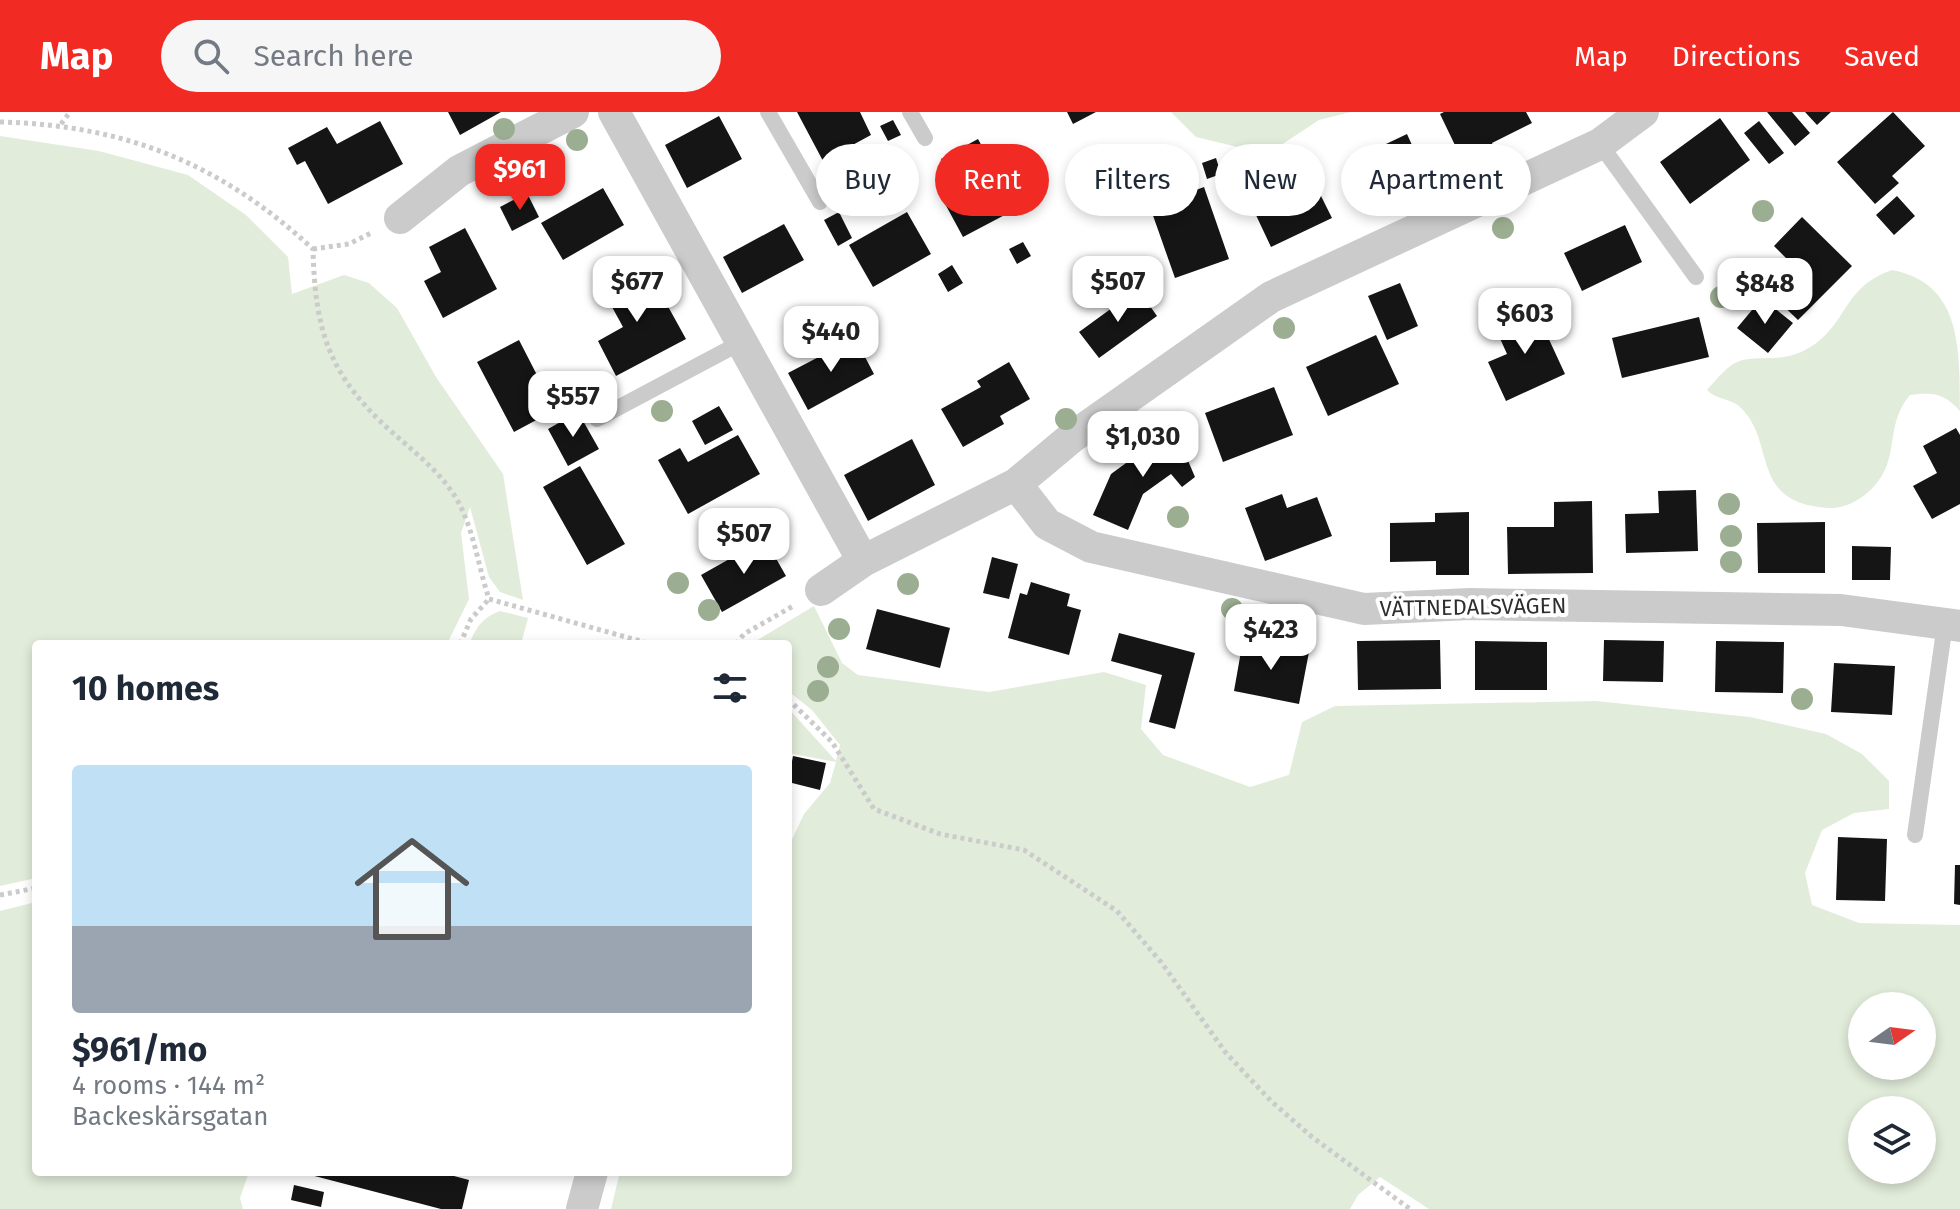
<!DOCTYPE html>
<html lang="en">
<head>
<meta charset="utf-8">
<style>
	body { margin:0; font-family:"Fira Sans",sans-serif; background:#f6f6f7; color:#1f2937; height:100vh; display:flex; flex-direction:column; font-size:30px; white-space:nowrap }
	* { box-sizing:border-box; margin:0 }
	p { font-size:26px; color:#747a83 }
	.icon { flex:none; width:44px; height:44px; fill:none; stroke:currentColor; stroke-width:2; stroke-linecap:round; stroke-linejoin:round }
	.map { position:relative; flex:1; overflow:hidden }
	.drawer { position:absolute; left:32px; top:528px; width:760px; height:536px; display:flex; flex-direction:column; background:#fff; border-radius:8px; box-shadow:0 4px 12px #0003 }
	.drawer>* { flex:none }
	.hud { position:absolute; left:816px; top:32px; width:760px; height:72px; display:flex; gap:16px }
	.needle { width:52px; rotate:76deg }
	.tools { position:absolute; left:1848px; top:880px; display:grid; gap:16px }
	.tools a { display:grid; place-items:center; width:88px; height:88px; border-radius:50%; background:#fff; box-shadow:0 4px 12px #0003; font-size:40px }
	.price { position:absolute; translate:-50% -68px; padding:0 18px; border-radius:16px; background:#fff; color:#222; font-size:26px; line-height:52px; filter:drop-shadow(0 2px 4px #0008) }
	.price::after { content:''; position:absolute; left:50%; top:48px; width:24px; height:18px; margin-left:-12px; background:inherit; clip-path:polygon(0 0,100% 0,50% 100%) }
	.price.active { background:#f12a24; color:#fff }
	ul { padding:0; list-style:none }
	li { display:grid; align-content:center; gap:16px; height:424px; padding:0 40px }
	li+li { border-top:2px solid #e0e1e3 }
	li span { display:grid; place-items:center; height:248px; border-radius:8px; color:#555 }
	li>.icon { margin-inline-start:auto }
	span .icon { width:144px; height:144px; fill:#fffc; stroke-width:1 }
	li b { font-size:34px }
	h2 { display:flex; justify-content:space-between; align-items:center; height:96px; padding:0 40px; font-size:34px }
	.pill { padding:0 28px; border-radius:36px; background:#fff; box-shadow:0 4px 12px #0003; font-size:28px; line-height:72px }
	.pill.active { background:#f12a24; color:#fff }
	header { display:flex; align-items:center; gap:48px; box-sizing:border-box; height:112px; padding:0 40px; background:#f12a24; color:#fff }
	header strong { font-size:38px }
	nav { display:flex; gap:44px; margin-inline-start:auto; font-size:28px }
	.search { width:560px; height:72px; background:#f6f6f7; display:flex; align-items:center; gap:20px; box-sizing:border-box; padding:0 28px; border-radius:44px; color:#747a83; font-size:30px }
	.map>svg:first-child { display:block }
	.green { fill:#e2ecda; fill-rule:evenodd }
	.building { fill:#151515 }
	.lines { fill:none; stroke-linecap:round; stroke-linejoin:round }
	.path { stroke:#cbcbcb; stroke-width:5; stroke-dasharray:4 4; stroke-linecap:butt }
	.lane { stroke:#cbcbcb; stroke-width:16 }
	.street { stroke:#cbcbcb; stroke-width:32 }
	.tree { fill:#9cae92 }
	.labels { text-anchor:middle; dominant-baseline:central; stroke-width:8; stroke-linejoin:round; paint-order:stroke }
	.street-label { font-size:22px; fill:#2e2e2e; stroke:#fff }
</style>
</head>
<body>
<header>
<strong>Map</strong>
<div class="search"><svg class="icon" aria-label="search" viewBox="0 0 24 24"><circle cx="10" cy="10" r="6"/><path d="M15 15l6 6"/></svg>Search here</div>
<nav><a>Map</a><a>Directions</a><a>Saved</a></nav>
</header>
<div class="map">
<svg width="1960" height="1097" viewBox="0 0 1960 1097">
	<rect width="100%" height="100%" fill="#fff"/>
	<path class="green" d="M 1171,0 L 1351,0 L 1319,8 L 1278,35 L 1254,39 L 1196,25 Z
		M 0,24 L 99,39 L 188,63 L 246,103 L 288,145 L 292,182 L 344,163 L 369,171 L 397,196 L 436,265 L 503,362 L 523,488 L 500,480 L 489,465 L 470,395 L 461,421 L 469,487 L 447,532 L 36,532 L 36,766 L 0,774 Z
		M 1892,158 C 1960,171 1960,232 1960,299 C 1944,281 1933,280 1910,283 C 1886,311 1898,343 1879,368 C 1868,384 1848,397 1828,396 C 1747,391 1778,329 1739,294 C 1729,286 1716,288 1707,278 C 1715,269 1723,259 1733,252 C 1755,239 1782,256 1815,232 C 1849,207 1844,175 1892,158 Z
		M 814,494 L 842,551 L 858,563 L 989,580 L 1104,560 L 1146,573 L 1141,617 L 1163,643 L 1250,675 L 1289,663 L 1302,610 L 1335,594 L 1596,589 L 1750,605 L 1826,622 L 1862,642 L 1889,669 L 1889,697 L 1854,701 L 1822,718 L 1805,761 L 1812,793 L 1859,811 L 1960,813 L 1960,1097 L 1429,1097 L 1380,1065 L 1358,1083 L 1350,1097 L 611,1097 L 620,1060 L 788,1060 L 788,736 L 804,702 L 830,671 L 836,650 L 788,641 L 788,596 L 836,649 L 840,633 L 812,598 L 788,579 L 788,532 L 751,532 ZM 1862,894 L 1922,894 L 1922,954 L 1862,954 ZM 1862,998 L 1922,998 L 1922,1058 L 1862,1058 Z
		M 500,499 L 528,506 L 521,532 L 469,532 C 477,514 482,506 500,499 Z
		M 36,790 L 36,1060 L 249,1060 L 240,1086 L 243,1097 L 0,1097 L 0,799 Z"/>
	<path class="building" d="M 448,0 L 501,0 L 460,23 Z
		M 797,0 L 860,0 L 871,23 L 823,49 Z
		M 1067,0 L 1096,0 L 1073,12 Z
		M 1444,0 L 1526,0 L 1532,11 L 1492,31 L 1495,39 L 1465,54 L 1440,2 Z
		M 1767,0 L 1792,0 L 1810,21 L 1795,34 Z
		M 1805,0 L 1831,0 L 1817,13 Z
		M 1893,0 L 1925,34 L 1892,64 L 1899,71 L 1875,92 L 1837,50 Z
		M 719,4 L 742,47 L 687,76 L 665,33 Z
		M 1720,6 L 1750,48 L 1690,92 L 1660,50 Z
		M 893,8 L 901,23 L 888,29 L 880,14 Z
		M 380,9 L 403,52 L 328,92 L 305,49 L 297,53 L 288,36 L 327,15 L 337,32 Z
		M 1759,9 L 1784,41 L 1769,52 L 1744,21 Z
		M 1407,22 L 1426,64 L 1365,92 L 1346,51 Z
		M 978,27 L 1016,97 L 963,125 L 943,88 L 959,79 L 941,47 Z
		M 1216,46 L 1221,62 L 1207,67 L 1202,51 Z
		M 1307,56 L 1332,106 L 1271,135 L 1247,84 Z
		M 1204,75 L 1229,147 L 1175,166 L 1150,95 Z
		M 603,76 L 624,113 L 563,148 L 541,111 Z
		M 527,81 L 539,105 L 512,119 L 500,95 Z
		M 1897,84 L 1915,104 L 1894,123 L 1876,103 Z
		M 839,100 L 852,126 L 838,134 L 824,108 Z
		M 907,100 L 931,142 L 873,175 L 849,133 Z
		M 1802,105 L 1852,154 L 1798,208 L 1766,177 L 1791,151 L 1774,134 Z
		M 784,112 L 804,148 L 742,181 L 723,145 Z
		M 1625,113 L 1642,150 L 1582,179 L 1564,141 Z
		M 465,116 L 497,177 L 443,206 L 424,169 L 441,160 L 429,135 Z
		M 1023,130 L 1031,144 L 1017,152 L 1009,137 Z
		M 952,153 L 963,171 L 948,180 L 938,162 Z
		M 633,155 L 655,195 L 665,189 L 686,227 L 616,264 L 598,229 L 623,215 L 600,173 Z
		M 1400,171 L 1418,214 L 1387,228 L 1368,184 Z
		M 1138,177 L 1157,204 L 1099,246 L 1079,220 Z
		M 1762,186 L 1793,211 L 1768,241 L 1737,216 Z
		M 1534,195 L 1565,262 L 1506,289 L 1488,250 L 1507,242 L 1494,213 Z
		M 1699,205 L 1709,245 L 1622,266 L 1612,226 Z
		M 1376,223 L 1399,272 L 1328,304 L 1306,255 Z
		M 855,226 L 874,262 L 808,298 L 788,261 Z
		M 519,228 L 555,298 L 514,320 L 477,250 Z
		M 1009,250 L 1030,287 L 1000,304 L 1004,312 L 963,335 L 941,297 L 981,275 L 977,269 Z
		M 1274,275 L 1293,323 L 1223,350 L 1205,301 Z
		M 719,294 L 733,318 L 705,333 L 692,309 Z
		M 578,300 L 599,337 L 568,354 L 548,317 Z
		M 1174,316 L 1195,365 L 1182,375 L 1171,362 L 1143,382 L 1128,418 L 1093,403 L 1111,362 Z
		M 1956,316 L 1960,323 L 1960,392 L 1932,407 L 1913,374 L 1937,361 L 1923,334 Z
		M 738,323 L 760,362 L 688,402 L 658,348 L 680,336 L 688,350 Z
		M 912,327 L 935,373 L 868,409 L 844,363 Z
		M 580,354 L 625,432 L 587,453 L 543,375 Z
		M 1696,378 L 1698,439 L 1626,441 L 1625,402 L 1659,401 L 1658,379 Z
		M 1282,382 L 1287,396 L 1317,385 L 1332,424 L 1265,449 L 1245,396 Z
		M 1592,389 L 1593,461 L 1508,462 L 1507,415 L 1554,415 L 1554,390 Z
		M 1469,400 L 1469,463 L 1436,463 L 1436,449 L 1390,450 L 1390,411 L 1435,410 L 1435,401 Z
		M 1825,410 L 1825,461 L 1758,461 L 1757,411 Z
		M 765,427 L 786,464 L 722,500 L 701,463 Z
		M 1852,434 L 1891,435 L 1890,468 L 1852,468 Z
		M 992,445 L 1018,452 L 1009,487 L 983,481 Z
		M 1031,470 L 1070,482 L 1067,494 L 1081,498 L 1069,543 L 1008,526 L 1020,481 L 1027,483 Z
		M 877,497 L 950,516 L 940,556 L 866,537 Z
		M 1119,521 L 1195,541 L 1175,617 L 1149,610 L 1162,563 L 1111,549 Z
		M 1243,528 L 1309,540 L 1299,592 L 1234,579 Z
		M 1440,528 L 1441,577 L 1358,578 L 1357,529 Z
		M 1604,528 L 1664,529 L 1663,570 L 1603,569 Z
		M 1475,529 L 1547,530 L 1547,578 L 1475,578 Z
		M 1716,529 L 1784,530 L 1783,581 L 1715,580 Z
		M 1834,551 L 1895,554 L 1892,603 L 1831,600 Z
		M 793,644 L 826,651 L 820,678 L 788,670 Z
		M 1838,725 L 1887,727 L 1885,789 L 1836,788 Z
		M 1955,753 L 1960,753 L 1960,793 L 1954,792 Z
		M 439,1060 L 469,1068 L 462,1097 L 441,1097 L 303,1061 Z
		M 294,1073 L 324,1080 L 321,1095 L 291,1088 Z"/>
	<g class="lines">
		<path class="path" d="M 0,10 C 126,13 221,52 313,137 C 315,220 329,264 393,321 C 413,339 434,355 450,377 C 473,408 477,451 489,487 L 651,532
			M 61,12 L 70,0
			M 313,137 L 349,132 L 373,120
			M 460,532 L 471,507 L 489,487
			M 736,532 L 744,522 L 795,493
			M 788,587 L 832,630 L 874,697 L 940,722 L 1024,738 L 1117,799 L 1161,850 L 1226,941 L 1271,989 L 1312,1025 L 1410,1097
			M 0,783 L 36,776"/>
		<path class="lane" d="M 768,0 L 820,90
			M 910,0 L 925,26
			M 1600,32 L 1696,165
			M 597,307 L 740,231
			M 1915,723 L 1945,512"/>
		<path class="street" d="M 614,0 L 863,449
			M 400,106 L 459,59 L 573,0
			M 1016,372 L 1047,412 L 1091,435 L 1364,497 L 1470,492 L 1841,498 L 1960,514
			M 821,478 L 863,449 L 1016,372 L 1071,326 L 1271,185 L 1600,32 L 1643,0
			M 582,1097 L 592,1060"/>
	</g>
	<g class="tree">
		<circle cx="504" cy="17" r="11"/>
		<circle cx="577" cy="28" r="11"/>
		<circle cx="1235" cy="76" r="11"/>
		<circle cx="1763" cy="99" r="11"/>
		<circle cx="1503" cy="116" r="11"/>
		<circle cx="1721" cy="185" r="11"/>
		<circle cx="1284" cy="216" r="11"/>
		<circle cx="662" cy="299" r="11"/>
		<circle cx="1066" cy="307" r="11"/>
		<circle cx="1729" cy="392" r="11"/>
		<circle cx="1178" cy="405" r="11"/>
		<circle cx="1731" cy="424" r="11"/>
		<circle cx="1731" cy="450" r="11"/>
		<circle cx="678" cy="471" r="11"/>
		<circle cx="908" cy="472" r="11"/>
		<circle cx="1232" cy="497" r="11"/>
		<circle cx="709" cy="498" r="11"/>
		<circle cx="839" cy="517" r="11"/>
		<circle cx="1288" cy="517" r="11"/>
		<circle cx="828" cy="555" r="11"/>
		<circle cx="818" cy="579" r="11"/>
		<circle cx="1802" cy="587" r="11"/>
	</g>
	<g class="labels">
		<g class="street-label">
			<text transform="translate(1473 495) rotate(-1)">VÄTTNEDALSVÄGEN</text>
		</g>
	</g>
</svg>
<div class="tools">
<a><svg class="needle" viewBox="-14 -14 28 28"><path d="M0-13l5 13h-10z" fill="#e53935"/><path d="M0 13l5-13h-10z" fill="#747a83"/></svg></a>
<a><svg class="icon" aria-label="layers" viewBox="0 0 24 24"><path d="M12 4l9 5-9 5-9-5zM3 14l9 5 9-5"/></svg></a>
</div>
<b class="price active" style="left:520px;top:100px">$961</b>
<b class="price" style="left:637px;top:212px">$677</b>
<b class="price" style="left:1118px;top:212px">$507</b>
<b class="price" style="left:1765px;top:214px">$848</b>
<b class="price" style="left:1525px;top:244px">$603</b>
<b class="price" style="left:831px;top:262px">$440</b>
<b class="price" style="left:573px;top:327px">$557</b>
<b class="price" style="left:1143px;top:367px">$1,030</b>
<b class="price" style="left:744px;top:464px">$507</b>
<b class="price" style="left:1271px;top:560px">$423</b>
<div class="hud">
<a class="pill">Buy</a>
<a class="pill active">Rent</a>
<a class="pill">Filters</a>
<a class="pill">New</a>
<a class="pill">Apartment</a>
</div>
<section class="drawer">
<h2>10 homes<svg class="icon" aria-label="filters" viewBox="0 0 24 24"><path d="M4 7h16M4 17h16"/><circle cx="9" cy="7" r="2"/><circle cx="15" cy="17" r="2"/></svg></h2>
<ul>
<li><span style="background:linear-gradient(#bfe0f5 65%,#9aa5b1 0)"><svg class="icon" aria-label="home" viewBox="0 0 24 24"><path d="M3 11l9-7 9 7M6 9v11h12V9"/></svg></span><div><b>$961/mo</b><p>4 rooms · 144 m²</p><p>Backeskärsgatan</p></div></li>
</ul>
</section>
</div>
</body>
</html>
